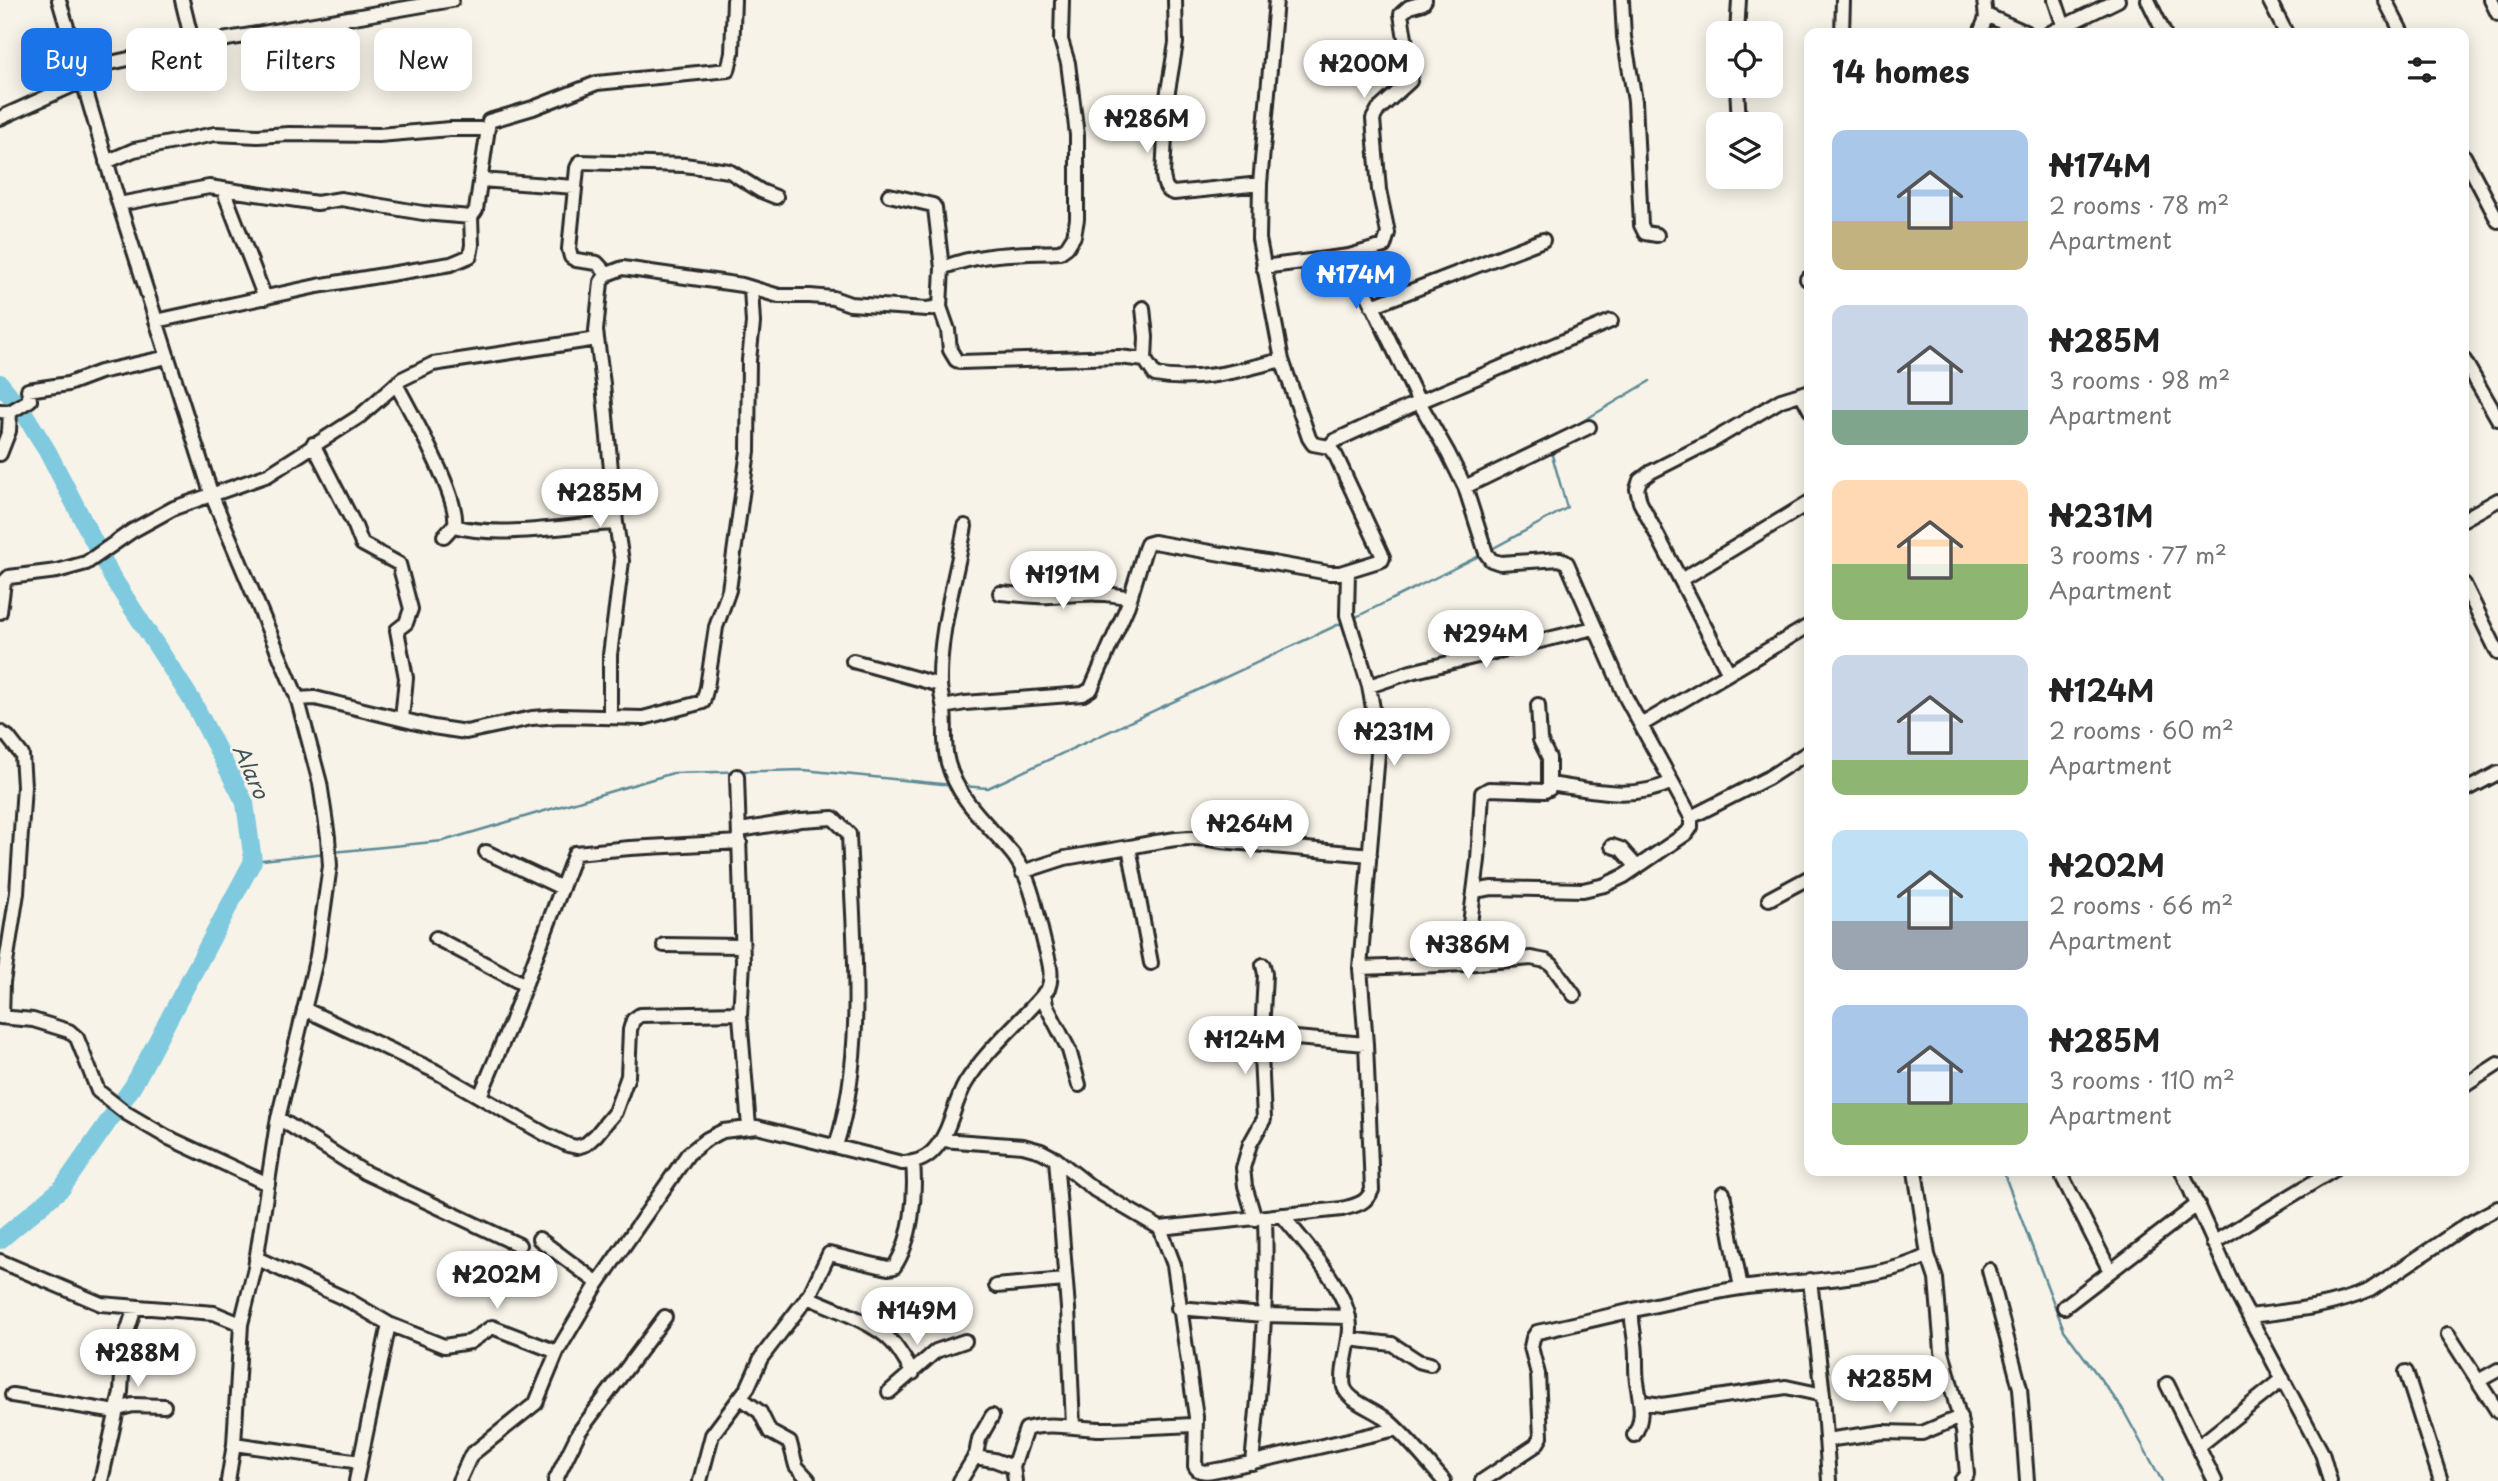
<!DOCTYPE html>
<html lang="en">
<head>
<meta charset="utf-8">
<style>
	body { margin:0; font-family:"Playpen Sans",sans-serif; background:#f2f2f2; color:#222; height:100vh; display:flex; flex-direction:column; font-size:26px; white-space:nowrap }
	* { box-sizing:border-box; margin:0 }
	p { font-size:23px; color:#767676 }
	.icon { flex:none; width:38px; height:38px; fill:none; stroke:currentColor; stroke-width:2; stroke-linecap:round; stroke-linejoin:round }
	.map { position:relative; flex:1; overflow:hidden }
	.panel { position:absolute; left:1804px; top:28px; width:665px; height:1148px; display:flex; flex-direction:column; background:#fff; border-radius:14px; box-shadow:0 4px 18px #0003 }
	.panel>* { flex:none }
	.banner { position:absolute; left:21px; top:28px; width:665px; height:63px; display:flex; gap:14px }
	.tools { position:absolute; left:1706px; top:21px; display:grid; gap:14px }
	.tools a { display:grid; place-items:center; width:77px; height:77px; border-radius:14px; background:#fff; box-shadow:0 4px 18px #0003; font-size:35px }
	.price { position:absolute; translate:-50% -60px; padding:0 16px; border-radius:24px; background:#fff; color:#222; font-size:23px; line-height:46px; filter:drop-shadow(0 2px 4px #0008) }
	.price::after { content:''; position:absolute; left:50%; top:42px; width:21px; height:16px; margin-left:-10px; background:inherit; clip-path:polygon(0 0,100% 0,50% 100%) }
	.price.on { background:#1a73e8; color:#fff }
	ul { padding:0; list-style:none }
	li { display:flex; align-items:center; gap:21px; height:175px; padding:0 28px }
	li span { display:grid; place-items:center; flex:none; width:196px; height:140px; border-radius:14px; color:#555 }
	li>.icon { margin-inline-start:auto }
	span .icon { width:84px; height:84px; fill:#fffc; stroke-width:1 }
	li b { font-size:30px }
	h2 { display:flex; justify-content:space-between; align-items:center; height:84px; padding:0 28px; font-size:30px }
	.tag { padding:0 24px; border-radius:14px; background:#fff; box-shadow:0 4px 18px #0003; font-size:24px; line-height:63px }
	.tag.on { background:#1a73e8; color:#fff }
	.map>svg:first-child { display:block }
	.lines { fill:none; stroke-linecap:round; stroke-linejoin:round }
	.stream { stroke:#5d8a97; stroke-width:2.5 }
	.river { stroke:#7fcadf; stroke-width:18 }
	.minor-casing { stroke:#2b2b2b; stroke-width:18 }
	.minor { stroke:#f7f3e8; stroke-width:12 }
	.labels { text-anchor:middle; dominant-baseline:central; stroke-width:5; stroke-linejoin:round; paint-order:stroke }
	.water-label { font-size:21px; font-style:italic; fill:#405358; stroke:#f7f3e8 }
</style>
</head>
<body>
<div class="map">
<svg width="2498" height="1481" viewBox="0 0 2498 1481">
	<rect width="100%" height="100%" fill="#f7f3e8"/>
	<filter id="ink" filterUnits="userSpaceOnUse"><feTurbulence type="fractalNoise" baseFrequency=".0143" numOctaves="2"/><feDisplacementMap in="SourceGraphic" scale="14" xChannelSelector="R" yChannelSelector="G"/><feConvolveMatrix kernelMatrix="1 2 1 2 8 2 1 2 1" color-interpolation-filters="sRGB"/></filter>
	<g filter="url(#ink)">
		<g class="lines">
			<path class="stream" d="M 1563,433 L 1650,381
				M 1490,550 L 1567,508 L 1552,455 L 1555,448
				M 1352,619 L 1481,555
				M 962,786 L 988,788 L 1346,621
				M 333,852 L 443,841 L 673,773 L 804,770 L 952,785
				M 253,861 L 326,853
				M 2003,1171 L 2064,1330 L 2122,1408 L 2162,1481"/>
			<path class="river" d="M 0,383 L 24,413 L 48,452 L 112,577 L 193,702 L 245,803 L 253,861 L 133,1086 L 62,1188 L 0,1240"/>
			<g class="minor-casing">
				<path id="minor" d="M 59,0 L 119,204 L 212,496 L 297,697 L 320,783 L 328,837 L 330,866 L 317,956 L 277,1123 L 255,1268 L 241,1324 L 234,1444 L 228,1481
					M 182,0 L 193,45
					M 1175,0 L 1176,43 L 1167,97 L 1163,175 C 1164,182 1165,191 1174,193 L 1260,184
					M 1276,0 L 1260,184 L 1259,239 L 1282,360
					M 1425,0 L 1423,3 L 1409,7 L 1401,14 L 1411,75 L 1410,81 L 1378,110 L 1373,119 L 1379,190 L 1388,233 L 1384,246 L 1349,256 L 1419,402 L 1448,453 L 1465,487 L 1486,553 L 1491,560 L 1500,563 L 1560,559 L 1567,563 L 1626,698 L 1691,817 L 1691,827 L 1687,833 L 1624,876 L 1605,885 L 1583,890 L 1492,888 L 1474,891
					M 1622,0 L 1624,37 L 1635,101 L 1641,225 L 1645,233 L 1657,235
					M 2055,0 L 2064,27
					M 2148,0 L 2164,33
					M 2269,0 L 2286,33
					M 2385,0 L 2402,33
					M 2491,0 L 2498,14
					M 1986,15 L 2027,33
					M 1737,33 L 1739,0
					M 1842,33 L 1843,0
					M 1980,33 L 1986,18 L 1984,0
					M 2050,33 L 2118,0
					M 78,70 L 193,45 L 452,0
					M 1737,86 L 1739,124
					M 0,118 L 82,81
					M 2464,156 L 2498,221
					M 106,162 L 134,150 L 215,134 L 258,136 L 289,134 L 379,135 L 450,129 L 488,129
					M 481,180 L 575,187
					M 223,189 L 265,298
					M 889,195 L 933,205 L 935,208 L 942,268 L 940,307 L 948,330 L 950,350 L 956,360 L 960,362 L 1119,357 L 1145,360 L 1155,375 C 1199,383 1240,370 1282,360 L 1309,438 L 1313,444 L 1329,447 L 1336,456 L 1383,557 L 1382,560 L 1340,573 L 1329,573 L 1154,542 L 1147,544 L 1145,549 L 1128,605 L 1091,689 L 1083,694 L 965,703 L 944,707
					M 119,204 L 209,187 L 317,203 L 341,199 L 423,213 L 471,217 L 476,210 L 489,121 L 533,108 L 597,83 L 728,70 L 732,53 L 734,0
					M 1263,267 L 1349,256
					M 942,268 C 982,252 1018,254 1060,252 L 1067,247 L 1074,236 L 1077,219 L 1077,135 L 1068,63 L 1061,40 L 1062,0
					M 607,274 L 597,263 L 576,260 L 571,257 L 569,249 L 577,168 L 580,162 L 684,165 L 729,171 L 761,191 L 776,197
					M 1807,279 L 1810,278
					M 1372,306 L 1543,240
					M 1143,308 L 1146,337 L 1145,360
					M 156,321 L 317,286 L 451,264 L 470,256 L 472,245 L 471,217
					M 2464,360 L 2498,419
					M 396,384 C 411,412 459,497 455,524 L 444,536
					M 1802,395 L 1810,410
					M 0,411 L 10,412 L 9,431 L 0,454
					M 10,412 L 30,400 L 28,390 L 68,384 L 100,372 L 168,357
					M 313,444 L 355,526 L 362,544 L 399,564 L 411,609 L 406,623 L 397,630 L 406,678 L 402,719
					M 1329,447 L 1334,441 L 1419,402 L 1611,321
					M 1465,487 L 1589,427
					M 2464,519 L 2498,500
					M 454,526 C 500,539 566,525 616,523
					M 1681,580 L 1810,502
					M 2464,584 L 2498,653
					M 1000,593 C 1017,594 1035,597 1051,596 C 1079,594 1103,591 1130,598
					M 0,612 L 4,582 L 9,577 L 57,571 L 86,563 L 132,531 L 174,508 L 268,475 L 360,416 L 402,379 L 433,364 L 597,339
					M 853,661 L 940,685
					M 1729,673 L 1640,502 L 1637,489 L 1640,480 L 1651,472 L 1712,441 L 1781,400 L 1810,391
					M 1369,686 L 1411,672 L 1594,628
					M 297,699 L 315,698 L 433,727 L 466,732 L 532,718 L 560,716 L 643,718 L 703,702 L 707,687 L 716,627 L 729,590 L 748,451 L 749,360 L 753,323 L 751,288
					M 610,716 L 610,655 L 622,561 L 616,523 L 603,384 L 596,331 L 601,282 L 607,274 L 623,268 L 742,285 L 779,296 L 810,296 L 833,298 L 850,304 L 927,309 L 940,307
					M 1641,725 L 1810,625
					M 0,732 L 8,737 L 22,755 L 24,786 L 17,893 L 3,982 L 2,1017
					M 737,776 L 743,962 L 740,1016 L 749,1127
					M 1550,784 C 1592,790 1633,801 1672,782
					M 2464,791 L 2498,773
					M 1691,817 L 1768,778 L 1810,751
					M 740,830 L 801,820 L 833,818 L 849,834 C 853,936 867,1048 836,1146
					M 1612,846 L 1621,849 L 1637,867
					M 1129,847 C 1161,841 1189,834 1221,841 L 1370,855
					M 486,852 L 562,888
					M 1022,872 L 1065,858 L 1129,847 L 1151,963
					M 1769,899 L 1810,877
					M 436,938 L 525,985
					M 664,945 L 742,946
					M 1465,964 L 1478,860 L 1482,793 L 1489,789 L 1545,791 L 1549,789 L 1549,758 L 1540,740 L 1538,705
					M 1360,968 L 1465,964 L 1531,958 L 1546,961 L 1552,965 L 1574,995
					M 1044,993 L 1046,1005 L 1069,1050 L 1079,1085
					M 304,1009 L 435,1071 L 545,1134 L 568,1145 L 577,1147 L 586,1144 L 596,1135 L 615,1112 L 628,1076 L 630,1030 L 633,1020 L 640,1015 L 740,1013
					M 0,1017 L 33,1020 L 69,1031 L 77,1038 L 98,1091 L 126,1113 L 167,1137 L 268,1184
					M 1261,1040 L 1272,1036 L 1366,1044
					M 2464,1086 L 2498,1064
					M 480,1096 L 510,1025 L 575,853 L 630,848 L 740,842
					M 278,1118 L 364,1172 L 519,1245
					M 942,1140 L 1023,1146 L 1041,1151 L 1056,1159 L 1095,1190 L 1160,1228 L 1342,1209 C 1356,1205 1366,1204 1372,1190 L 1366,1044 L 1360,968 L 1379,742 L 1369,686 L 1347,615 L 1348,571
					M 1056,1159 L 1068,1308 L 1073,1426
					M 1915,1171 L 1928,1255 L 1936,1279 L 1942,1351 L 1963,1431 L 1967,1474 L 1961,1481
					M 2182,1171 L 2238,1296 L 2322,1453 L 2330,1481
					M 2063,1178 L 2110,1271
					M 1723,1193 L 1741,1288
					M 1282,1215 C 1304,1243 1350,1291 1350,1328 C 1350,1344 1340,1372 1344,1387 C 1349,1402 1374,1409 1386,1419 C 1407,1436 1426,1461 1444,1481
					M 1255,1219 L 1245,1186 L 1243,1168 L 1250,1144 L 1264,1119 L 1261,1055 L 1265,974 L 1263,965
					M 1160,1228 L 1174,1265 L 1196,1417 L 1195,1466 C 1200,1476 1213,1470 1223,1469 L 1396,1429
					M 539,1239 L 598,1283
					M 2213,1243 L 2332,1171
					M 256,1258 L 350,1301 L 389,1324 L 444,1346 L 470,1342 L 492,1327 L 557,1352
					M 0,1261 L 101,1304 L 214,1313 L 241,1324
					M 1989,1270 L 2020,1388 L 2027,1481
					M 1810,1280 L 1823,1395 L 1829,1481
					M 996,1286 L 1065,1280
					M 807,1297 C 830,1307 875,1323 891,1341 C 900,1350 906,1363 913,1373
					M 2064,1307 L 2198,1204
					M 1178,1308 L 1264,1315 L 1349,1317
					M 1632,1311 C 1631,1323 1634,1331 1635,1343 C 1637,1356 1635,1369 1637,1382 C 1640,1401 1645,1418 1634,1435
					M 2249,1316 C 2290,1311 2331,1307 2370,1290 L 2468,1224 L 2498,1208
					M 2448,1334 L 2498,1412
					M 1349,1339 L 1392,1344 L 1418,1361 L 1430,1364
					M 2406,1372 L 2441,1481
					M 2480,1380 L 2498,1370
					M 2167,1384 L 2215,1481
					M 889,1392 L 936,1351 L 965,1341
					M 12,1395 L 110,1411 L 133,1405 L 164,1406
					M 741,1398 L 760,1412 L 770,1432 L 790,1443 L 796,1466 L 808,1479 L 807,1481
					M 1640,1402 L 1662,1405 L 1786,1387 L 1823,1395
					M 1826,1440 L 1883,1432 L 1922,1433 L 1960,1417
					M 234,1444 L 360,1462
					M 2199,1446 L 2283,1379
					M 974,1457 L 994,1460 L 1013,1467
					M 1252,1463 C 1260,1382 1268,1301 1265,1219
					M 101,1481 L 121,1392 L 124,1341 L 135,1308
					M 356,1481 L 389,1324
					M 459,1481 L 471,1455 L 536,1403 L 557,1352 L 598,1283 L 688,1154 L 707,1139 L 723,1131 L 757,1127 L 902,1163 C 913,1163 923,1161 932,1152 C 950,1135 953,1105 965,1084 C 987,1048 1022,1021 1048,989 C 1054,974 1048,958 1044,942 C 1037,914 1032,881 1015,857 C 991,826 959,803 948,763 C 943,746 946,727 944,710 C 943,701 940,692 940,683 C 939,630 956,579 965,526
					M 555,1481 L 579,1432 L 665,1317
					M 700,1481 L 712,1435 L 748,1387 L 761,1358 L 810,1294 L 829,1254 L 888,1268 L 894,1267 C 912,1241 916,1194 913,1163
					M 960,1481 L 976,1455 L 979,1439 L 992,1416
					M 1015,1481 L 1013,1467 L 1026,1429 C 1051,1421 1077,1429 1102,1429 C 1132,1429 1163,1426 1194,1425
					M 1482,1481 L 1536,1445 L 1541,1437 L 1538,1374 L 1531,1347 L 1533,1338 L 1537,1332 C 1605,1318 1672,1299 1740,1288 C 1794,1280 1883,1281 1928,1255"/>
			</g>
			<use href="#minor" class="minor"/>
		</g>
	</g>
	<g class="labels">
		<g class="water-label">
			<text transform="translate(252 771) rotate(66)">Alaro</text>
		</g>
	</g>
</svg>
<div class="tools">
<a><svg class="icon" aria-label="locate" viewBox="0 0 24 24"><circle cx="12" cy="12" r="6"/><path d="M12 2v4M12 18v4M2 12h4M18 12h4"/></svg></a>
<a><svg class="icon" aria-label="layers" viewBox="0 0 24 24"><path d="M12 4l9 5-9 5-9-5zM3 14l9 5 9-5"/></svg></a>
</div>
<b class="price" style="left:1364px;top:100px">₦200M</b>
<b class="price" style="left:1147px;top:155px">₦286M</b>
<b class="price on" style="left:1356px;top:311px">₦174M</b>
<b class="price" style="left:600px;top:529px">₦285M</b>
<b class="price" style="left:1063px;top:611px">₦191M</b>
<b class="price" style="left:1486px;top:670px">₦294M</b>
<b class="price" style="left:1394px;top:768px">₦231M</b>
<b class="price" style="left:1250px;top:860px">₦264M</b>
<b class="price" style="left:1468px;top:981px">₦386M</b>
<b class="price" style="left:1245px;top:1076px">₦124M</b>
<b class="price" style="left:497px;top:1311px">₦202M</b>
<b class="price" style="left:917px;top:1347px">₦149M</b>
<b class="price" style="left:138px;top:1389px">₦288M</b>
<b class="price" style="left:1890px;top:1415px">₦285M</b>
<div class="banner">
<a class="tag on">Buy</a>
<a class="tag">Rent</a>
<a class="tag">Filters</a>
<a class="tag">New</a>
</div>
<section class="panel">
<h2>14 homes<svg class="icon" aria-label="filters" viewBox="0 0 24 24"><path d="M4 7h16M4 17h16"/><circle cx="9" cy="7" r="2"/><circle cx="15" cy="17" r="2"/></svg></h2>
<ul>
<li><span style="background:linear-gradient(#a9c7e8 65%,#c2b280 0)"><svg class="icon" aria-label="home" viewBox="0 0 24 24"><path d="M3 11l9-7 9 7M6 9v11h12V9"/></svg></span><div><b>₦174M</b><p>2 rooms · 78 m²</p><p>Apartment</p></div></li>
<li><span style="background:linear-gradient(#c9d6e8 75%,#7fa58c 0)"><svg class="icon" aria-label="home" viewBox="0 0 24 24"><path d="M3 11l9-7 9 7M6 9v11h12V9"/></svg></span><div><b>₦285M</b><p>3 rooms · 98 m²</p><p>Apartment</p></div></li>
<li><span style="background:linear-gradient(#ffd9b3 60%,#8fb573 0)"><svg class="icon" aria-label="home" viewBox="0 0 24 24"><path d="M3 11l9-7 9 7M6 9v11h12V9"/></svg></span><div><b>₦231M</b><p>3 rooms · 77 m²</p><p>Apartment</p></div></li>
<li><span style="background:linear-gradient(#c9d6e8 75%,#8fb573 0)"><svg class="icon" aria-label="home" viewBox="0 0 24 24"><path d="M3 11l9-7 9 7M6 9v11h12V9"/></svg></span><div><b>₦124M</b><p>2 rooms · 60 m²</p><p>Apartment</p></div></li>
<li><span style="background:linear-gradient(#bfe0f5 65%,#9aa5b1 0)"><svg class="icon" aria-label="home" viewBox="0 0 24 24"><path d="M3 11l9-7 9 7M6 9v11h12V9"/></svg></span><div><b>₦202M</b><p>2 rooms · 66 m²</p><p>Apartment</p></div></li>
<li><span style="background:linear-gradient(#a9c7e8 70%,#8fb573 0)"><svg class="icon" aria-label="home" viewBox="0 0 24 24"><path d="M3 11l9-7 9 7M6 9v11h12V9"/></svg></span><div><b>₦285M</b><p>3 rooms · 110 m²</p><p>Apartment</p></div></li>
</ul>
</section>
</div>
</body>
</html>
